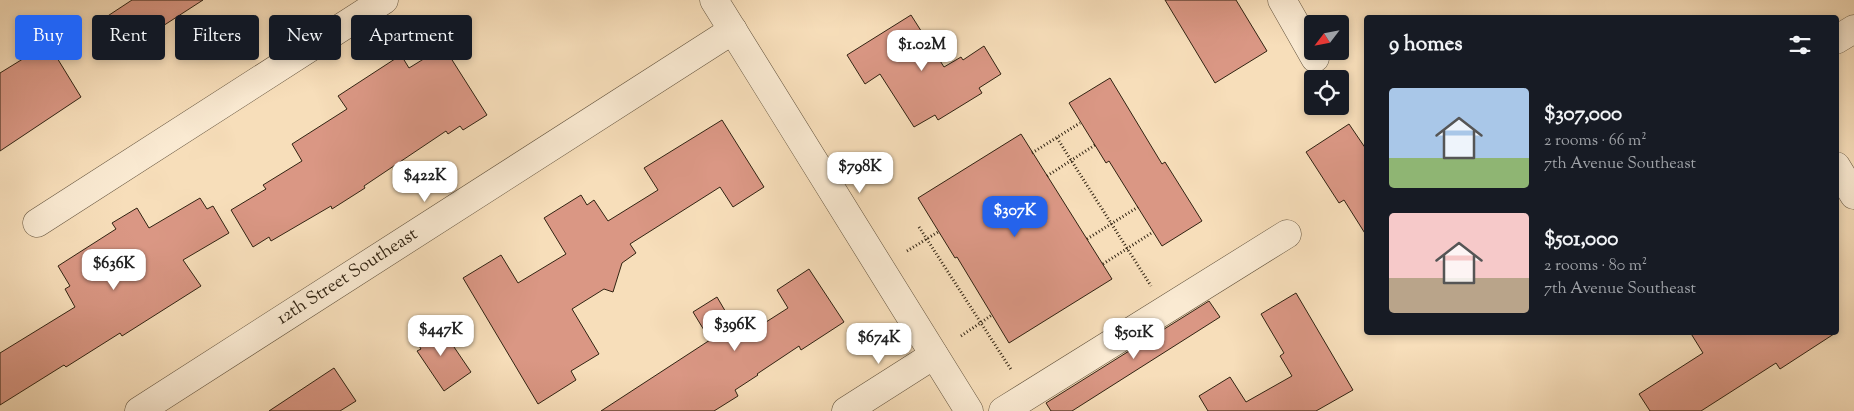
<!DOCTYPE html>
<html lang="en">
<head>
<meta charset="utf-8">
<style>
	body { margin:0; font-family:"Sorts Mill Goudy",serif; background:#20242c; color:#f1f3f6; height:100vh; display:flex; flex-direction:column; font-size:19px; white-space:nowrap }
	* { box-sizing:border-box; margin:0 }
	p { font-size:16px; color:#9ea1a6 }
	.icon { flex:none; width:28px; height:28px; fill:none; stroke:currentColor; stroke-width:2; stroke-linecap:round; stroke-linejoin:round }
	.map { position:relative; flex:1; overflow:hidden }
	.drawer { position:absolute; left:1364px; top:15px; width:475px; height:320px; display:flex; flex-direction:column; background:#171b24; border-radius:5px; box-shadow:0 2px 8px #0003 }
	.drawer>* { flex:none }
	.banner { position:absolute; left:15px; top:15px; width:475px; height:45px; display:flex; gap:10px }
	.needle { width:32px; rotate:238deg }
	.tools { position:absolute; left:1304px; top:15px; display:grid; gap:10px }
	.tools a { display:grid; place-items:center; width:45px; height:45px; border-radius:5px; background:#171b24; box-shadow:0 2px 8px #0003; font-size:25px }
	.price { position:absolute; translate:-50% -42px; padding:0 11px; border-radius:10px; background:#fff; color:#222; font-size:16px; line-height:32px; filter:drop-shadow(0 1px 2px #0008) }
	.price::after { content:''; position:absolute; left:50%; top:30px; width:15px; height:11px; margin-left:-8px; background:inherit; clip-path:polygon(0 0,100% 0,50% 100%) }
	.price.current { background:#2563eb; color:#fff }
	ul { padding:0; list-style:none }
	li { display:flex; align-items:center; gap:15px; height:125px; padding:0 25px }
	li span { display:grid; place-items:center; flex:none; width:140px; height:100px; border-radius:5px; color:#555 }
	li>.icon { margin-inline-start:auto }
	span .icon { width:60px; height:60px; fill:#fffc; stroke-width:1 }
	li b { font-size:21px }
	h2 { display:flex; justify-content:space-between; align-items:center; height:60px; padding:0 25px; font-size:21px }
	.tag { padding:0 18px; border-radius:5px; background:#171b24; box-shadow:0 2px 8px #0003; font-size:18px; line-height:45px }
	.tag.current { background:#2563eb; color:#fff }
	.map>svg:first-child { display:block }
	.building { fill:#da9784; stroke:#312312 }
	.lines { fill:none; stroke-linecap:round; stroke-linejoin:round }
	.minor-casing { stroke:#62523c; stroke-width:29 }
	.path { stroke:#312312; stroke-width:3; stroke-dasharray:1 2.5; stroke-linecap:butt }
	.minor { stroke:#faead2; stroke-width:28 }
	.labels { text-anchor:middle; dominant-baseline:central; stroke-width:4.5; stroke-linejoin:round; paint-order:stroke }
	.street-label { font-size:18px; fill:#312312; stroke:#faead2 }
</style>
</head>
<body>
<div class="map">
<svg width="1854" height="411" viewBox="0 0 1854 411">
	<rect width="100%" height="100%" fill="#f7deba"/>
	<filter id="stains"><feTurbulence type="fractalNoise" baseFrequency=".004" numOctaves="4"/><feColorMatrix values="0 0 0 0 .2 0 0 0 0 .09 0 0 0 0 .02 0 0 0 .5 -.17"/></filter>
	<radialGradient id="worn" r=".72"><stop offset=".6" stop-color="#630" stop-opacity="0"/><stop offset="1" stop-color="#630" stop-opacity=".3"/></radialGradient>
	<path class="building" d="M 132,0 L 203,0 L 118,55 L 97,23 Z
		M 1165,0 L 1236,0 L 1267,51 L 1215,83 Z
		M 911,15 L 944,67 L 961,57 L 963,60 L 984,46 L 1001,74 L 979,88 L 982,93 L 938,120 L 935,115 L 914,127 L 880,74 L 865,84 L 847,55 Z
		M 39,49 L 44,58 L 54,53 L 81,97 L 0,151 L 0,73 Z
		M 435,52 L 439,57 L 447,52 L 487,115 L 463,130 L 460,126 L 448,134 L 446,131 L 364,186 L 365,188 L 332,209 L 331,206 L 271,241 L 269,237 L 253,247 L 231,210 L 266,189 L 263,185 L 302,161 L 292,144 L 347,109 L 338,96 L 401,55 L 409,68 Z
		M 1110,78 L 1162,164 L 1165,162 L 1202,221 L 1162,246 L 1109,161 L 1106,163 L 1069,103 Z
		M 722,120 L 764,187 L 733,207 L 720,187 L 630,244 L 636,253 L 622,263 L 613,292 L 604,289 L 572,309 L 599,354 L 571,371 L 576,380 L 538,404 L 463,278 L 501,255 L 518,283 L 566,254 L 544,218 L 581,195 L 587,205 L 594,200 L 608,221 L 658,190 L 644,168 Z
		M 1349,124 L 1366,149 L 1366,235 L 1344,200 L 1339,203 L 1306,152 Z
		M 1021,134 L 1112,279 L 1009,343 L 957,257 L 955,258 L 918,198 Z
		M 200,198 L 207,209 L 213,206 L 229,233 L 183,260 L 201,286 L 122,336 L 120,333 L 66,367 L 64,365 L 0,405 L 0,353 L 75,307 L 65,289 L 70,286 L 58,266 L 116,229 L 112,223 L 137,208 L 149,228 Z
		M 809,269 L 844,322 L 801,350 L 799,346 L 757,374 L 758,375 L 735,390 L 738,396 L 714,411 L 601,411 L 710,340 L 693,312 L 717,297 L 741,338 L 788,308 L 777,290 Z
		M 1296,293 L 1353,390 L 1316,411 L 1208,411 L 1199,396 L 1230,377 L 1246,402 L 1292,376 L 1280,356 L 1284,353 L 1261,314 Z
		M 1209,301 L 1220,317 L 1072,411 L 1051,411 L 1046,403 Z
		M 437,322 L 471,372 L 444,391 L 417,351 L 421,349 L 414,338 Z
		M 1690,332 L 1837,332 L 1780,369 L 1776,363 L 1701,411 L 1650,411 L 1639,394 L 1703,353 Z
		M 334,368 L 356,401 L 340,411 L 269,411 Z"/>
	<g class="lines">
		<g class="minor-casing">
			<g id="minor">
				<path d="M 714,0 L 969,411"/>
				<path d="M 1282,0 L 1315,58"/>
				<path d="M 1836,40 L 1854,29"/>
				<path d="M 1836,166 L 1854,195"/>
				<path d="M 37,223 L 384,0"/>
				<path id="s1" d="M 139,411 L 733,30"/>
				<path d="M 846,411 L 934,355"/>
				<path d="M 1003,411 L 1287,234"/>
			</g>
		</g>
		<path class="path" d="M 1057,138 L 1151,286
			M 1032,153 L 1080,123
			M 1047,176 L 1095,145
			M 919,227 L 1012,371
			M 1087,239 L 1138,207
			M 907,251 L 938,232
			M 1103,264 L 1153,232
			M 961,336 L 992,315"/>
		<use href="#minor" class="minor"/>
	</g>
	<g class="labels">
		<g class="street-label">
			<text stroke="none"><textPath href="#s1" startOffset="248">12th Street Southeast</textPath></text>
		</g>
	</g>
	<rect width="100%" height="100%" filter="url(#stains)"/>
	<rect width="100%" height="100%" fill="url(#worn)"/>
</svg>
<div class="tools">
<a><svg class="needle" viewBox="-14 -14 28 28"><path d="M0-13l5 13h-10z" fill="#e53935"/><path d="M0 13l5-13h-10z" fill="#9ea1a6"/></svg></a>
<a><svg class="icon" aria-label="locate" viewBox="0 0 24 24"><circle cx="12" cy="12" r="6"/><path d="M12 2v4M12 18v4M2 12h4M18 12h4"/></svg></a>
</div>
<b class="price" style="left:922px;top:72px">$1.02M</b>
<b class="price" style="left:860px;top:194px">$798K</b>
<b class="price" style="left:425px;top:203px">$422K</b>
<b class="price current" style="left:1015px;top:238px">$307K</b>
<b class="price" style="left:114px;top:291px">$636K</b>
<b class="price" style="left:735px;top:352px">$396K</b>
<b class="price" style="left:441px;top:357px">$447K</b>
<b class="price" style="left:1134px;top:360px">$501K</b>
<b class="price" style="left:879px;top:365px">$674K</b>
<div class="banner">
<a class="tag current">Buy</a>
<a class="tag">Rent</a>
<a class="tag">Filters</a>
<a class="tag">New</a>
<a class="tag">Apartment</a>
</div>
<section class="drawer">
<h2>9 homes<svg class="icon" aria-label="filters" viewBox="0 0 24 24"><path d="M4 7h16M4 17h16"/><circle cx="9" cy="7" r="2"/><circle cx="15" cy="17" r="2"/></svg></h2>
<ul>
<li><span style="background:linear-gradient(#a9c7e8 70%,#8fb573 0)"><svg class="icon" aria-label="home" viewBox="0 0 24 24"><path d="M3 11l9-7 9 7M6 9v11h12V9"/></svg></span><div><b>$307,000</b><p>2 rooms · 66 m²</p><p>7th Avenue Southeast</p></div></li>
<li><span style="background:linear-gradient(#f6c9c9 65%,#b9a48a 0)"><svg class="icon" aria-label="home" viewBox="0 0 24 24"><path d="M3 11l9-7 9 7M6 9v11h12V9"/></svg></span><div><b>$501,000</b><p>2 rooms · 80 m²</p><p>7th Avenue Southeast</p></div></li>
</ul>
</section>
</div>
</body>
</html>
